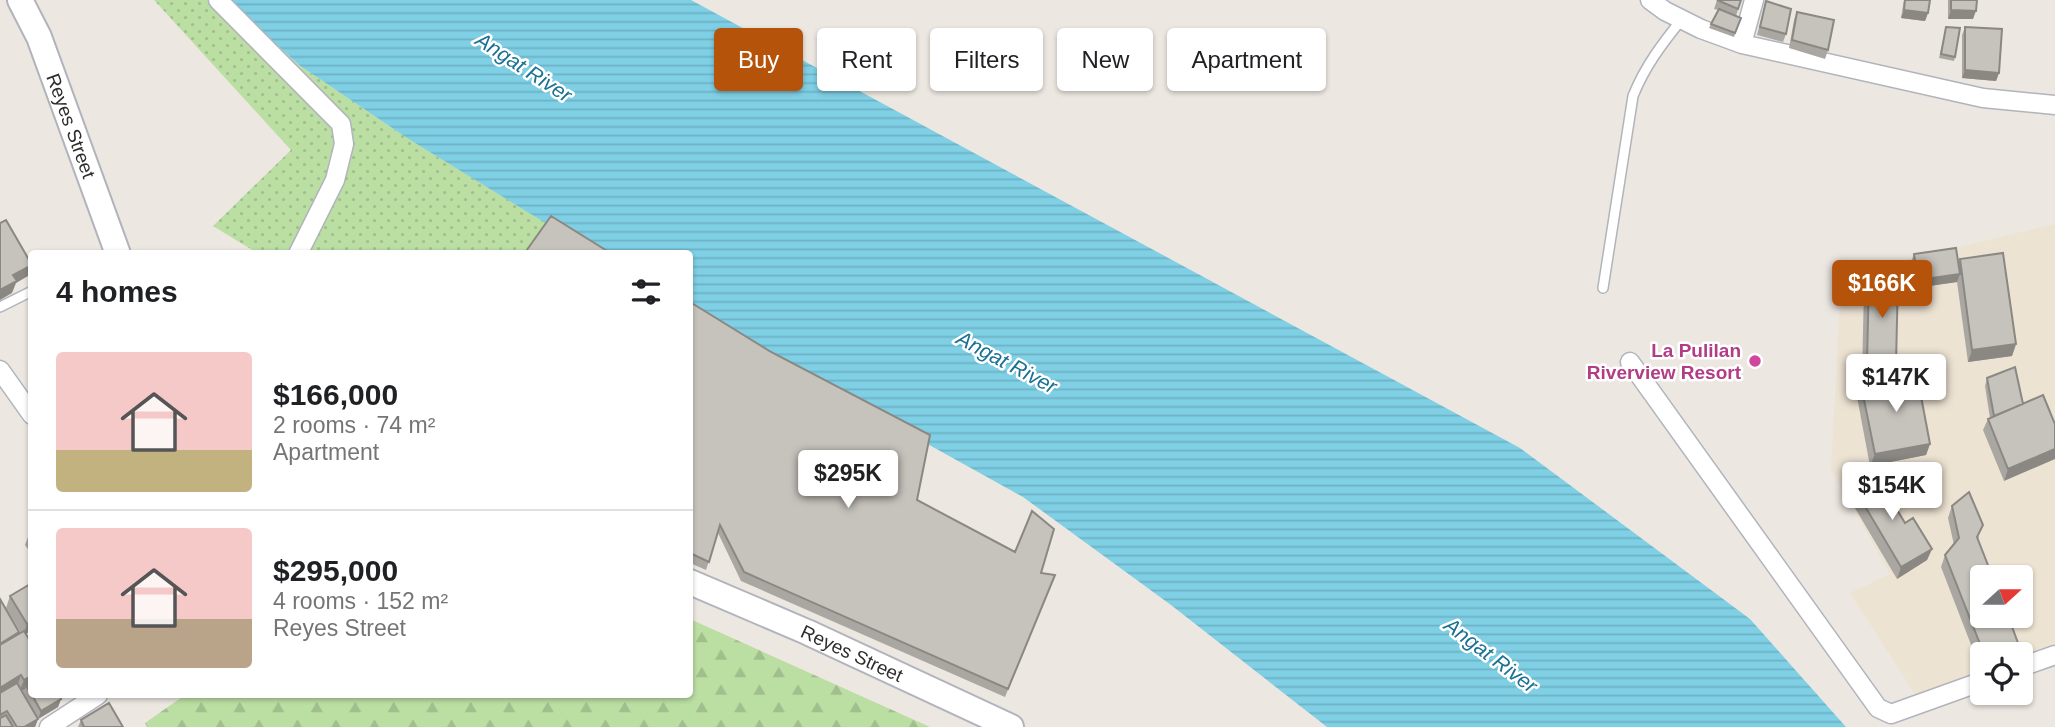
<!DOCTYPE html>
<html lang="en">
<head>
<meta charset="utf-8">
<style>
	body { margin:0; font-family:Helvetica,sans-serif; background:#f2f2f2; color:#202124; height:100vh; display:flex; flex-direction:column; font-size:26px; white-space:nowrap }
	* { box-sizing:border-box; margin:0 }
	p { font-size:23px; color:#757577 }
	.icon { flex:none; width:38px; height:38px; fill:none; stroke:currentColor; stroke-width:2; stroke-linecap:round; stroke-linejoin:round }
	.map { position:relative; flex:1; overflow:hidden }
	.drawer { position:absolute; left:28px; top:250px; width:665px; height:448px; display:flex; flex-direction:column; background:#fff; border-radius:7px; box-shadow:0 2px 5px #0004 }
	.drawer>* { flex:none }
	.top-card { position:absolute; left:714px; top:28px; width:665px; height:63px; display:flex; gap:14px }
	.needle { width:46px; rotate:69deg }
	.tools { position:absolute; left:1970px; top:565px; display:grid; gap:14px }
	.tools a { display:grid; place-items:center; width:63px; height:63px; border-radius:7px; background:#fff; box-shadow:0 2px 5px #0004; font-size:35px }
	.price { position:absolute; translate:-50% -60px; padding:0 16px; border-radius:7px; background:#fff; color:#222; font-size:23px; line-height:46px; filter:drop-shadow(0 2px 4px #0008) }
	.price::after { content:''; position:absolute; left:50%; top:42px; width:21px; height:16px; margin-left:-10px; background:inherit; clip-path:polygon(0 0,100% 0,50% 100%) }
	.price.selected { background:#b45309; color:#fff }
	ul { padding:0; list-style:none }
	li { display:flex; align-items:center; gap:21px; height:175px; padding:0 28px }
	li+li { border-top:2px solid #e0e0e0 }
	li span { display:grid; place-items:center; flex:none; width:196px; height:140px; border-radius:7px; color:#555 }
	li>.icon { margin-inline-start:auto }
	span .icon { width:84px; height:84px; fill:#fffc; stroke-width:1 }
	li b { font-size:30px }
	h2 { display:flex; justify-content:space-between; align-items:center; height:84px; padding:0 28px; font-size:30px }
	.chip { padding:0 24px; border-radius:7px; background:#fff; box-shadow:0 2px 5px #0004; font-size:24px; line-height:63px }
	.chip.selected { background:#b45309; color:#fff }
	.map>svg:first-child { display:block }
	.education { fill:#ede3d3; fill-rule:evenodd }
	.green { fill:url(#green-dots) }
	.forest { fill:url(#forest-firs) }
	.water { fill:url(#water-rules) }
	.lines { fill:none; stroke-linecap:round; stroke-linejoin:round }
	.lane-casing { stroke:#b1b4bc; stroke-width:12 }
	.street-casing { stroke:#b1b4bc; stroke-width:21 }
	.secondary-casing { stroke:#b1b4bc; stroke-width:28 }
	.lane { stroke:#fff; stroke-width:9 }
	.street { stroke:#fff; stroke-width:18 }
	.secondary { stroke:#fff; stroke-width:24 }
	.wall { fill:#aaa7a2 }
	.shaded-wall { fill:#8b8884 }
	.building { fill:#c6c2bc; stroke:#8b8884; stroke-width:2 }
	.hotel-dot { fill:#d1479c; stroke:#fff; stroke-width:2.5 }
	.labels { text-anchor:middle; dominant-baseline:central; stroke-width:5; stroke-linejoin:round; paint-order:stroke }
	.street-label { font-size:19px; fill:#2d2d2d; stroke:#fff }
	.hotel-label { font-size:19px; font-weight:bold; fill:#b23c85; stroke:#fff; text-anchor:end }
	.water-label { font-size:21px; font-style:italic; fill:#1a7194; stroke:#fff }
</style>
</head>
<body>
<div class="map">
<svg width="2055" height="727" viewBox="0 0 2055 727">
	<defs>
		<pattern id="green-dots" width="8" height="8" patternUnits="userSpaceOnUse" patternTransform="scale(1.75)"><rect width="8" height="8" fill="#bbdea3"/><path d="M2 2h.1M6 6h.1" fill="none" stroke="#a1bf8d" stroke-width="1.8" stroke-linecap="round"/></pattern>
		<pattern id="forest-firs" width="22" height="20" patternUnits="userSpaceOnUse" patternTransform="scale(1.75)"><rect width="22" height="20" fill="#bbdea3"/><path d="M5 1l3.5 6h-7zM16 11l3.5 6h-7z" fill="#a1bf8d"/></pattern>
		<pattern id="water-rules" width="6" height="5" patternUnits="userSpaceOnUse" patternTransform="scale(1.75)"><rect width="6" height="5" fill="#7fcfe5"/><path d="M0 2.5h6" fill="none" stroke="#6eb2c5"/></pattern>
	</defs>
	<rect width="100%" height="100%" fill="#ede7e1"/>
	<path class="education" d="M 2055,224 L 2055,643 L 2021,656 L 1983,654 L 1983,671 L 1916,696 L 1850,593 L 1890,574 L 1831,469 L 1841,282 L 1909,259 ZM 1983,578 L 2021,578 L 2021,616 L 1983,616 Z"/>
	<path class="green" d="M 154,0 L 228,0 L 299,65 L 407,138 L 548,224 L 524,254 L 259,254 L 213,226 L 291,150 Z"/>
	<path class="forest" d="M 690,619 L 930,727 L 147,727 L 145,723 L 185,695 L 690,695 Z"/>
	<path class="water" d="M 228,0 L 691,0 L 1520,448 L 1750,619 L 1846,727 L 1327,727 L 1171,605 L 1023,497 L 690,312 L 690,254 L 596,254 L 407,138 L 299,65 Z"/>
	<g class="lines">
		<g class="lane-casing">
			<path id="lane" d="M 1603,288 L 1633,96 C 1645,66 1662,44 1682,19
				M 0,307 L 32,291"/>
		</g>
		<g class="street-casing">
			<path id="street" d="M 218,0 L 341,124 L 344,144 L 335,180 L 298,254
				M 1650,0 L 1665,11 L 1701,29 L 1742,44 L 1983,98 L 2055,105
				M 1742,44 L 1754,0
				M 1630,362 L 1878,708 L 1891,714 L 1983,681
				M 0,370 L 32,415
				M 2021,667 L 2055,655
				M 49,727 L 98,695"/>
		</g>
		<g class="secondary-casing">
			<g id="secondary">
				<path id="s1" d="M 20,0 L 39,37 L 118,254"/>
				<path id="s2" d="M 690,582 L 807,632 L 1011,727"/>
			</g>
		</g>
		<use href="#lane" class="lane"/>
		<use href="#street" class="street"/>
		<use href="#secondary" class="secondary"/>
	</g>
	<path class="wall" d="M 1717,0 L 1741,0 L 1736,16 L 1741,18 L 1734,37 L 1709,28 L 1718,10 L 1714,9 Z
		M 1904,0 L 1930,0 L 1928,13 L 1925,21 L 1901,18 Z
		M 1948,0 L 1977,0 L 1973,19 L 1948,19 Z
		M 1766,1 L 1786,34 L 1783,42 L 1757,35 Z
		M 1797,12 L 1828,50 L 1825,59 L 1789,48 L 1794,20 Z
		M 1946,27 L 1955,57 L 1954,61 L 1939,58 Z
		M 1965,27 L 1999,73 L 1996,81 L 1962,78 L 1962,35 Z
		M 1914,254 L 1958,263 L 1960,259 L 2016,344 L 2012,356 L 1968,362 L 1957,282 L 1915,288 L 1911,262 Z
		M 1869,276 L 1896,364 L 1891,376 L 1862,375 L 1864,288 Z
		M 690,302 L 917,500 L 1041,573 L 1055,575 L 1005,697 L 741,581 L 718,533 L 706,570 L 690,563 Z
		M 1987,378 L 2023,404 L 2043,395 L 2004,481 L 1983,430 L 1988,419 L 1990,418 L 1985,386 Z
		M 1861,385 L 1930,444 L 1926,455 L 1870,466 L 1857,397 Z
		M 1853,486 L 1905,523 L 1932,549 L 1927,560 L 1897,579 L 1849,498 Z
		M 1952,506 L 1979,537 L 1978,539 L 2014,654 L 1983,654 L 1983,667 L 1980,668 L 1941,567 L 1945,555 L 1954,545 L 1948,518 Z
		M 32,534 L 32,555 L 25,545 L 28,537 Z
		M 32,583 L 32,630 L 26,634 L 32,695 L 59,696 L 61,699 L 58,707 L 38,719 L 35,727 L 0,727 L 0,599 L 19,632 L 19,634 L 21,633 L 6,608 L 10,596 Z
		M 81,720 L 123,727 L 78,727 Z"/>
	<path class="shaded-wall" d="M 1904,10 L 1928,13 L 1925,21 L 1901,18 Z
		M 1951,10 L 1976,11 L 1973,19 L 1948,19 Z
		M 1965,70 L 1999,73 L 1996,81 L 1962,78 Z
		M 32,265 L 28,276 L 16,283 L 12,293 L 0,300 L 0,290 L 13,275 Z
		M 1960,274 L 1957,282 L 1915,288 L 1918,280 Z
		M 2016,344 L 2012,356 L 1968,362 L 1972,350 Z
		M 1867,363 L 1896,364 L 1891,376 L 1862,375 Z
		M 1930,444 L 1926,455 L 1870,466 L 1875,454 Z
		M 2055,449 L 2055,459 L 2004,481 L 2008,469 Z
		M 1932,549 L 1927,560 L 1897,579 L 1901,567 Z
		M 32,621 L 32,630 L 23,636 L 27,624 Z
		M 2018,643 L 2014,654 L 1990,654 Z
		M 21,675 L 17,687 L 0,697 L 0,688 Z
		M 32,676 L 32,685 L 26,686 L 25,689 L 19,692 L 24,680 Z
		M 61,699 L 58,707 L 38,719 L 41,711 Z
		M 38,719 L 35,727 L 24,727 Z"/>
	<path class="building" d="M 1717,0 L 1741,0 L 1738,9 Z
		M 1905,0 L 1930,0 L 1928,13 L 1904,10 Z
		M 1951,0 L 1977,0 L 1976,11 L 1951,10 Z
		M 1766,1 L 1791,9 L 1786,34 L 1760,27 Z
		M 1719,9 L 1741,18 L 1735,33 L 1711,24 Z
		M 1797,12 L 1834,20 L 1828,50 L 1792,40 Z
		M 1946,27 L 1960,28 L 1955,57 L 1941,54 Z
		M 1965,27 L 2002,29 L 1999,73 L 1965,70 Z
		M 551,216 L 612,254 L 524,254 Z
		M 6,220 L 32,265 L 13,275 L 17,281 L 0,290 L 0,223 Z
		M 1956,248 L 1960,274 L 1918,280 L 1914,254 Z
		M 2003,253 L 2016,344 L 1972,350 L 1960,259 Z
		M 1869,276 L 1898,277 L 1896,364 L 1867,363 Z
		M 690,302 L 771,352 L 930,435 L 917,500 L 1015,552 L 1032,511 L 1054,529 L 1041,573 L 1055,575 L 1008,689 L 744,572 L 720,525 L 709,562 L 690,553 Z
		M 2015,367 L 2023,404 L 1994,416 L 1987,378 Z
		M 1917,375 L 1930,444 L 1875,454 L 1861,385 Z
		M 2043,395 L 2055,424 L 2055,449 L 2008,469 L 1988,419 Z
		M 1875,473 L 1905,523 L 1913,518 L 1932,549 L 1901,567 L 1853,486 Z
		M 1969,492 L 1983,525 L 1977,537 L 1993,578 L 1983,578 L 1983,616 L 2008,616 L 2018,643 L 1990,654 L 1984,654 L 1945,555 L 1959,538 L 1952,506 Z
		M 32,583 L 32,621 L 27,624 L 10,596 Z
		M 0,599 L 19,632 L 0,644 Z
		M 24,631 L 32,644 L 32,676 L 24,680 L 21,675 L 0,688 L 0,645 Z
		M 17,683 L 38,719 L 24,727 L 17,727 L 7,711 L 0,715 L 0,693 Z
		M 32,683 L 32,694 L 26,686 Z
		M 32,695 L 59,695 L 61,699 L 41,711 Z
		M 109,703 L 123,727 L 84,727 L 81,720 Z
		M 6,715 L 13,727 L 0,727 L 0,718 Z"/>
	<circle class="hotel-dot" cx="1755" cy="361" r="7"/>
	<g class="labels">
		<g class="street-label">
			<text stroke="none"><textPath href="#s1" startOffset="136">Reyes Street</textPath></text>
			<text stroke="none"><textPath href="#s2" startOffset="177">Reyes Street</textPath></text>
		</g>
		<g class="hotel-label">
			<text x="1741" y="350">La Pulilan<tspan x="1741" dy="22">Riverview Resort</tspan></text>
		</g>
		<g class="water-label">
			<text transform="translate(524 67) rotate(33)">Angat River</text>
			<text transform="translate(1007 362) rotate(28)">Angat River</text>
			<text transform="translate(1491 655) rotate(37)">Angat River</text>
		</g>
	</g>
</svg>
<div class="tools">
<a><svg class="needle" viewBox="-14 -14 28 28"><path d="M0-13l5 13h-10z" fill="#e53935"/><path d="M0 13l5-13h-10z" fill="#757577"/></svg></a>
<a><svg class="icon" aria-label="locate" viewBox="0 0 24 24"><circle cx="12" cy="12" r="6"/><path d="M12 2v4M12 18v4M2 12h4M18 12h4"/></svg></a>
</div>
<b class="price selected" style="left:1882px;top:320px">$166K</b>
<b class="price" style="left:1896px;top:414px">$147K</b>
<b class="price" style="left:848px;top:510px">$295K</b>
<b class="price" style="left:1892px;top:522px">$154K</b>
<div class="top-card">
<a class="chip selected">Buy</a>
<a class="chip">Rent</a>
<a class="chip">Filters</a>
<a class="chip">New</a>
<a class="chip">Apartment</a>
</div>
<section class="drawer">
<h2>4 homes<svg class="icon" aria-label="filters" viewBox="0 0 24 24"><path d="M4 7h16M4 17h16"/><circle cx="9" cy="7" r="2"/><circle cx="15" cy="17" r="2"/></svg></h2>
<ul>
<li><span style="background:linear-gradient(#f6c9c9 70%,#c2b280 0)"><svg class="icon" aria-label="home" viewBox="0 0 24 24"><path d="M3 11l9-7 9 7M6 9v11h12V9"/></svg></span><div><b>$166,000</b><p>2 rooms · 74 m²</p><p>Apartment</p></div></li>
<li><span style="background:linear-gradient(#f6c9c9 65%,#b9a48a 0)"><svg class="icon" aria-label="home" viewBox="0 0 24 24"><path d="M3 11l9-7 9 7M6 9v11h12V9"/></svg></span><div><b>$295,000</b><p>4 rooms · 152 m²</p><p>Reyes Street</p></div></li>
</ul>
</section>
</div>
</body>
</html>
